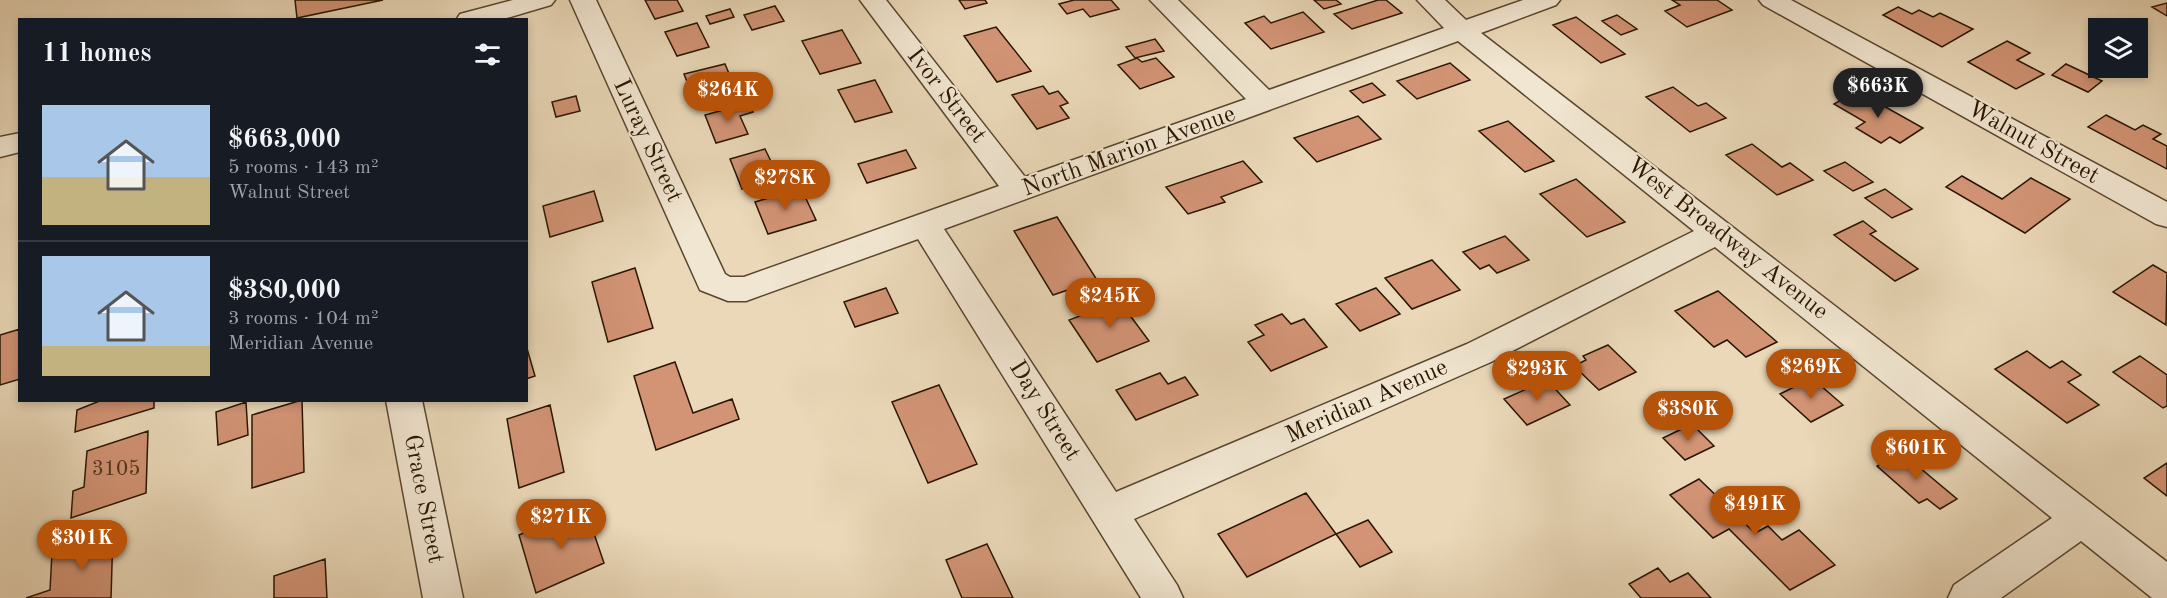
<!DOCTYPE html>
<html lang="en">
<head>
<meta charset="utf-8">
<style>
	body { margin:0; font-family:"Old Standard TT",serif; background:#20242c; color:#f1f3f6; height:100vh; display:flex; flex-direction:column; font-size:22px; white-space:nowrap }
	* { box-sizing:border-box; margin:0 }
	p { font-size:20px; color:#9ea1a6 }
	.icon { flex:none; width:33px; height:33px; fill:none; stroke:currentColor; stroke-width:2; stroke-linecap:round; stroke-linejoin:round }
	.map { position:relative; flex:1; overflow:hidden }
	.details { position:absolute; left:18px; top:18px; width:510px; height:384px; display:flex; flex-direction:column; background:#171b24; border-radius:0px; box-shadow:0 3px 9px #0003 }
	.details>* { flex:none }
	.controls { position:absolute; left:2088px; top:18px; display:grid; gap:12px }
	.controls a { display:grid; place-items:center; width:60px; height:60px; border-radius:0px; background:#171b24; box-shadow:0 3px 9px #0003; font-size:30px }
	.price { position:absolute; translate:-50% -51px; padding:0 14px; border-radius:21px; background:#b45309; color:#fff; font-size:20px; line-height:39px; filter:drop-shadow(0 2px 3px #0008) }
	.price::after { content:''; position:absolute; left:50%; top:36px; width:18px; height:14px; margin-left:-9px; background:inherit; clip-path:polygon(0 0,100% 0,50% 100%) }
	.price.on { background:#222; color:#fff }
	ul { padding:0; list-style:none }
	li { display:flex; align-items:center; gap:18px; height:150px; padding:0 24px }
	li+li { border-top:2px solid #363941 }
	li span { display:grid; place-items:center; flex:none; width:168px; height:120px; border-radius:0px; color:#555 }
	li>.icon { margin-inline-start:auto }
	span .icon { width:72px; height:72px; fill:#fffc; stroke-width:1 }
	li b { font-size:26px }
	h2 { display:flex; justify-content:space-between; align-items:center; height:72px; padding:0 24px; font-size:26px }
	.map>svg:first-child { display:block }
	.building { fill:#d29475; stroke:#291500; stroke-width:1.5 }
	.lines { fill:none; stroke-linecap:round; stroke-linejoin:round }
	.street-casing { stroke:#59462e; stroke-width:3 }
	.street { fill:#f1e6d1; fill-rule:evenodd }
	.labels { text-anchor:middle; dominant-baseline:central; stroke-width:4.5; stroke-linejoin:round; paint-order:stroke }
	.number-label { font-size:21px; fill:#53351d }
	.street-label { font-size:24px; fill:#291500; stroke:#f1e6d1 }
</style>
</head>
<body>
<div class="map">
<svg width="2167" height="598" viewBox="0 0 2167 598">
	<rect width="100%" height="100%" fill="#ead8b8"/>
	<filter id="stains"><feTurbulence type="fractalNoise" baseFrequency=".00333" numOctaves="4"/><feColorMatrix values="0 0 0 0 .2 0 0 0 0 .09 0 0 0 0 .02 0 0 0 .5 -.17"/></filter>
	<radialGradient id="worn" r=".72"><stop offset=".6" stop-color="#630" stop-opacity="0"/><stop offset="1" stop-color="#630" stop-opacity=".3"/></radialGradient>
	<path class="building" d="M 295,0 L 383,0 L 297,18 Z
		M 645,0 L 677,0 L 683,11 L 655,19 Z
		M 959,0 L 985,0 L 987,3 L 965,9 Z
		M 1074,0 L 1111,0 L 1119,9 L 1090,17 L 1083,9 L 1067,14 L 1059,4 Z
		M 1314,0 L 1336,0 L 1341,4 L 1324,9 Z
		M 1378,0 L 1386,0 L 1402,13 L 1352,29 L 1334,14 Z
		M 1672,0 L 1717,0 L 1732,10 L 1687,27 L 1665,11 L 1680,5 Z
		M 2167,3 L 2167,16 L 2152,7 Z
		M 775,6 L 784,21 L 752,30 L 744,15 Z
		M 1898,7 L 1912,14 L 1919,10 L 1933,17 L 1940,13 L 1973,29 L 1942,47 L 1883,15 Z
		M 730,9 L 734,17 L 710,24 L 706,16 Z
		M 1303,12 L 1324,32 L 1271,49 L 1245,23 L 1264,16 L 1271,23 Z
		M 1617,15 L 1637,29 L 1621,35 L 1602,21 Z
		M 1576,17 L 1625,54 L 1601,63 L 1553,25 Z
		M 697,23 L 709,47 L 677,56 L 665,32 Z
		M 996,27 L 1031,71 L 997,82 L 964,36 Z
		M 842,30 L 861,63 L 820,74 L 802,41 Z
		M 1155,39 L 1164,51 L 1135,58 L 1126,47 Z
		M 2007,41 L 2030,53 L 2017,60 L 2044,74 L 2016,89 L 1968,62 Z
		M 1137,58 L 1142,62 L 1156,58 L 1174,77 L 1140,89 L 1118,65 Z
		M 1450,63 L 1470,80 L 1417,99 L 1397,81 Z
		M 725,64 L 730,76 L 722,78 L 727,90 L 694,99 L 684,74 Z
		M 2066,64 L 2102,81 L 2088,92 L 2052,75 Z
		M 875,80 L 892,112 L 855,122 L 838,90 Z
		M 1372,83 L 1385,95 L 1363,103 L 1350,91 Z
		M 1043,86 L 1049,94 L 1058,91 L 1068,103 L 1060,106 L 1069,118 L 1037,129 L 1012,95 Z
		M 1673,87 L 1698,106 L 1706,103 L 1726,118 L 1690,132 L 1646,97 Z
		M 1857,91 L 1923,128 L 1900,143 L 1890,137 L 1881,143 L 1856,128 L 1865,122 L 1834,104 Z
		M 576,96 L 580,111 L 556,117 L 552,102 Z
		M 749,103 L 753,112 L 740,116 L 748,134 L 716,143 L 705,115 Z
		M 2106,115 L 2135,130 L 2143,125 L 2161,134 L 2153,139 L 2167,146 L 2167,169 L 2088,127 Z
		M 1358,116 L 1381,139 L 1317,162 L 1294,138 Z
		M 1508,121 L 1554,161 L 1525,172 L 1479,131 Z
		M 1752,144 L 1782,167 L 1790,163 L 1813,180 L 1777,195 L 1726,155 Z
		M 765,149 L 779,178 L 742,189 L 730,159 Z
		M 906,150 L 916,168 L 867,183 L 858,164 Z
		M 1243,161 L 1262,182 L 1221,197 L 1225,202 L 1188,214 L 1166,187 Z
		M 1845,162 L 1873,182 L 1853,191 L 1824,171 Z
		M 1962,176 L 2002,199 L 2031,178 L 2070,199 L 2025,233 L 1946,187 Z
		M 1576,179 L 1625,222 L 1587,237 L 1540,194 Z
		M 801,188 L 816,220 L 768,234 L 755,202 Z
		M 1885,189 L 1912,209 L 1892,218 L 1865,198 Z
		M 594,191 L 603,221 L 550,237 L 543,206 Z
		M 1057,217 L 1097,280 L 1053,295 L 1014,231 Z
		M 1863,221 L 1876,231 L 1870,234 L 1918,269 L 1895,281 L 1834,235 Z
		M 1505,236 L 1529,260 L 1497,273 L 1489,265 L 1480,269 L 1463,252 Z
		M 1432,260 L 1460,290 L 1412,309 L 1385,278 Z
		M 2153,265 L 2167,273 L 2166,325 L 2113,292 Z
		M 635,268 L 653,328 L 608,342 L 592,282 Z
		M 886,288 L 898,313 L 855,327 L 844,302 Z
		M 1376,288 L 1400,314 L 1360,331 L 1336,304 Z
		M 1718,291 L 1777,342 L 1746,357 L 1727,340 L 1714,347 L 1675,311 Z
		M 1132,296 L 1142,309 L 1129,314 L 1149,341 L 1097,362 L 1069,320 Z
		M 1282,314 L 1291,324 L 1304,319 L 1327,347 L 1271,371 L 1248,342 L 1264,335 L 1255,325 Z
		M 20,329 L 20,379 L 0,385 L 0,335 Z
		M 526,345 L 535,376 L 526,379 Z
		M 1608,345 L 1636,372 L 1599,390 L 1574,366 L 1586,360 L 1583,356 Z
		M 2027,351 L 2050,368 L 2062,361 L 2081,375 L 2068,382 L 2099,405 L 2067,423 L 1995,369 Z
		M 2140,356 L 2167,375 L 2167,406 L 2163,408 L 2113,372 Z
		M 675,362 L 693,413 L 732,399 L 739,419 L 656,450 L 634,376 Z
		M 1160,373 L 1168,384 L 1185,377 L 1198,395 L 1136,420 L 1116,390 Z
		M 1812,378 L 1843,405 L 1811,422 L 1780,394 Z
		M 1547,380 L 1570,405 L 1527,425 L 1504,399 Z
		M 939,385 L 977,464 L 928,483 L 892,402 Z
		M 102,400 L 154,400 L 154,408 L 75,432 L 77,410 Z
		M 302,400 L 304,472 L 252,488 L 252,415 Z
		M 246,402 L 248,435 L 218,445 L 216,412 Z
		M 550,405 L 564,472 L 519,488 L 507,419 Z
		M 1692,424 L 1714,446 L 1685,460 L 1663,438 Z
		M 148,431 L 146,493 L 71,518 L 73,491 L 84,487 L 87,451 Z
		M 1901,452 L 1957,499 L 1940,509 L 1927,499 L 1919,503 L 1877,466 Z
		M 2167,463 L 2167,496 L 2144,478 Z
		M 1699,479 L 1755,533 L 1768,526 L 1782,540 L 1799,530 L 1835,565 L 1790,590 L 1729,529 L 1713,538 L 1670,495 Z
		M 1306,493 L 1336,534 L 1247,577 L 1218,534 Z
		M 585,507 L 604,563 L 536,593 L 519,535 Z
		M 1368,520 L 1392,552 L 1360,567 L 1336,534 Z
		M 113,532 L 111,598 L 26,598 L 50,590 L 52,553 Z
		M 987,544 L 1013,598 L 962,598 L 946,560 Z
		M 325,559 L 327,598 L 274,598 L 274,576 Z
		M 1658,568 L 1670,582 L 1688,573 L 1711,598 L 1641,598 L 1629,584 Z"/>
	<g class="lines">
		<g class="street-casing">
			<path id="street" d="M 513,0 L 555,0 L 551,5 L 500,20 L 456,20 L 460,14 Z
				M 570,0 L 596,0 L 725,274 L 730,277 L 744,277 L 999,186 L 860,0 L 886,0 L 1025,177 L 1246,99 L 1150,0 L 1178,0 L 1269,90 L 1444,28 L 1417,0 L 1445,0 L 1466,20 L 1523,0 L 1560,0 L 1556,5 L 1481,33 L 2167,562 L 2167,598 L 2152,598 L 2081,541 L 2001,598 L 1948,598 L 1954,585 L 2052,518 L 1715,247 L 1491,362 L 1134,519 L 1177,585 L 1183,598 L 1141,598 L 918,239 L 746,301 L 728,301 L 700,290 ZM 1458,41 L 1694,231 L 1467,344 L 1116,492 L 944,229 Z
				M 1759,0 L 1791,0 L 2167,202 L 2167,227 L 2156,224 L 1763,5 Z
				M 20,133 L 20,152 L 0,157 L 0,137 Z
				M 386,400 L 422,400 L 463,598 L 423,598 Z"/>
		</g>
		<use href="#street" class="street"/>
	</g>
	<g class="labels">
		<g class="number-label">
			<text x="116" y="469">3105</text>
		</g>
		<g class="street-label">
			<text transform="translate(946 96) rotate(52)">Ivor Street</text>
			<text transform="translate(647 141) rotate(65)">Luray Street</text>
			<text transform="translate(2033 143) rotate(29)">Walnut Street</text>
			<text transform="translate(1129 152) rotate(-20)">North Marion Avenue</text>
			<text transform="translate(1727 239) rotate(38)">West Broadway Avenue</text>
			<text transform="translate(1367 402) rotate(-24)">Meridian Avenue</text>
			<text transform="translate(1044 411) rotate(58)">Day Street</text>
			<text transform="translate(423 499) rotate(79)">Grace Street</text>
		</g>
	</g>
	<rect width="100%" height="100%" filter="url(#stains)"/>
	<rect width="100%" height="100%" fill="url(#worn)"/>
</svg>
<div class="controls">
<a><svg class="icon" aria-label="layers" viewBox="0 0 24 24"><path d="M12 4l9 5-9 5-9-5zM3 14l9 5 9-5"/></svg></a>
</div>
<b class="price on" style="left:1878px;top:119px">$663K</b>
<b class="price" style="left:728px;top:123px">$264K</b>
<b class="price" style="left:785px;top:211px">$278K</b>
<b class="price" style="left:1110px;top:329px">$245K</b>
<b class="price" style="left:1811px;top:400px">$269K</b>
<b class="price" style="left:1537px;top:402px">$293K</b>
<b class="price" style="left:1688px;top:442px">$380K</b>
<b class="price" style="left:1916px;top:481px">$601K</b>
<b class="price" style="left:1755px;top:537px">$491K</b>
<b class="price" style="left:561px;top:550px">$271K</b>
<b class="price" style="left:82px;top:571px">$301K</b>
<section class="details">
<h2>11 homes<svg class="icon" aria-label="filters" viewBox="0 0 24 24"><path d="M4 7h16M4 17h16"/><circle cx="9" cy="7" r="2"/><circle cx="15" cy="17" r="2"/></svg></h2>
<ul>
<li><span style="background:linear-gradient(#a9c7e8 60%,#c2b280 0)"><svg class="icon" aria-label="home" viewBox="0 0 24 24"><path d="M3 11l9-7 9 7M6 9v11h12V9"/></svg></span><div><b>$663,000</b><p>5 rooms · 143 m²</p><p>Walnut Street</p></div></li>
<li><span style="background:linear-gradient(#a9c7e8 75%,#c2b280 0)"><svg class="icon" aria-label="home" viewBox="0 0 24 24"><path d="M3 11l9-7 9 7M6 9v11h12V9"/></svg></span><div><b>$380,000</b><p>3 rooms · 104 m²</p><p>Meridian Avenue</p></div></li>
</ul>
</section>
</div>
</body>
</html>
